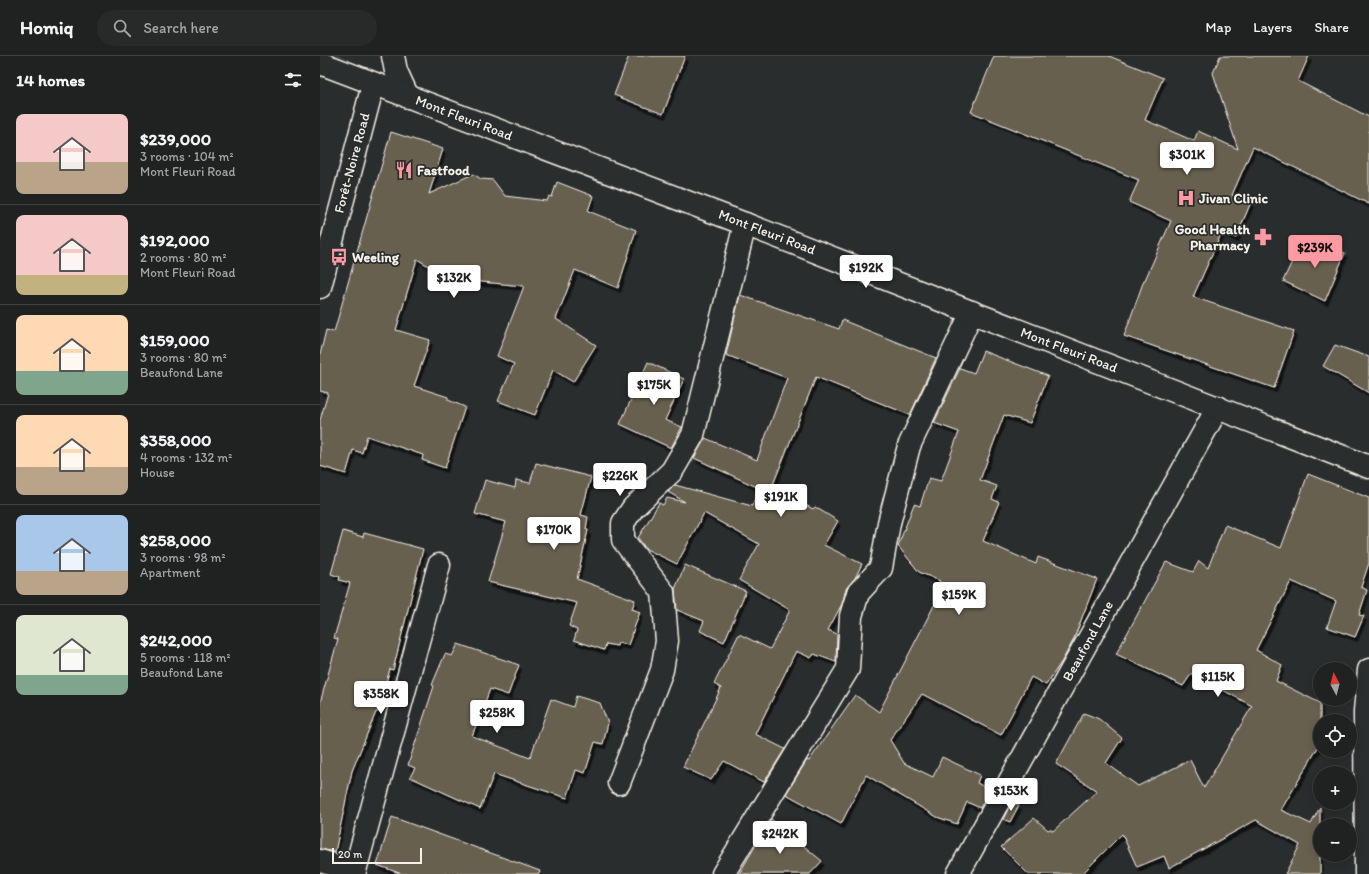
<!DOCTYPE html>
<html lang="en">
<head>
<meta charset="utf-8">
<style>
	body { margin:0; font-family:Itim,sans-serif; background:#282a2a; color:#f1f3f6; height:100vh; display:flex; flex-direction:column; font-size:15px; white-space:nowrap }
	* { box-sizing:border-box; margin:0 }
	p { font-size:13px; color:#a2a4a5 }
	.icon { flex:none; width:22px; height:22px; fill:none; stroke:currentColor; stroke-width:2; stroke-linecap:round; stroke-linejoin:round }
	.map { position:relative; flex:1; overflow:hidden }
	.panel { display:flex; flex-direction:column; background:#202222; width:320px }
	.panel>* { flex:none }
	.needle { width:26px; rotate:353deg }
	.fabs { position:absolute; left:993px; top:606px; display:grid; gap:8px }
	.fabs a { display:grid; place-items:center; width:44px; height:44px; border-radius:50%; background:#202222; box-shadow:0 2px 10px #0003,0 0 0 1px #3d3f40; font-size:20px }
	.scale { position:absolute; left:12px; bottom:10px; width:90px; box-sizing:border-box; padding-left:4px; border:2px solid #f4f1e8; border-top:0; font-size:11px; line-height:14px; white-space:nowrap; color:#f4f1e8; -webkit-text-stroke:3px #2a2d2e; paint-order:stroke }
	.price { position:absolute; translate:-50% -34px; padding:0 9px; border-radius:4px; background:#fff; color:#222; font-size:13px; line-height:26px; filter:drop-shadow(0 1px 2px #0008) }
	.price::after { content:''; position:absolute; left:50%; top:24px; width:12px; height:9px; margin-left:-6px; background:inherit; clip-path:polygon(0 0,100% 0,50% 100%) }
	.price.selected { background:#ff9aa2; color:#111 }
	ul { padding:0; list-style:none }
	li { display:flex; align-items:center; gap:12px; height:100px; padding:0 16px }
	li+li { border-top:1px solid #3d3f40 }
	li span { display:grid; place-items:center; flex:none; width:112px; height:80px; border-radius:8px; color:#555 }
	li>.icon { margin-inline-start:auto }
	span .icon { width:48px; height:48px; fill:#fffc; stroke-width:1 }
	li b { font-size:17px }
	h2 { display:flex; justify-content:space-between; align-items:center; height:48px; padding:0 16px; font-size:17px }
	header { display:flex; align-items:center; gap:24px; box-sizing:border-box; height:56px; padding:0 20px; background:#202222; border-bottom:1px solid #3d3f40 }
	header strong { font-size:19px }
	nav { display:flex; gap:22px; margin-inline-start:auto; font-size:14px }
	.search { width:280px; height:36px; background:#282a2a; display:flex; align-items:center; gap:10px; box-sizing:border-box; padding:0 14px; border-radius:22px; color:#a2a4a5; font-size:15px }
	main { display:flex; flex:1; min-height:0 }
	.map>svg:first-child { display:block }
	.building { fill:#686050; stroke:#f4f1e8; filter:url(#shadow) }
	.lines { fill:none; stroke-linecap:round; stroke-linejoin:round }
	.minor-casing { stroke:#f4f1e8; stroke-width:25 }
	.tertiary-casing { stroke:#f4f1e8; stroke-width:25 }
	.secondary-casing { stroke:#f4f1e8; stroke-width:25 }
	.minor { stroke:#2a2d2e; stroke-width:22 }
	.tertiary { stroke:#2a2d2e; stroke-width:22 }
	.secondary { stroke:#2a2d2e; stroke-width:22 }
	.labels { text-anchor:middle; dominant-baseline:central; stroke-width:3.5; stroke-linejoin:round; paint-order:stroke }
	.street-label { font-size:14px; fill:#f4f1e8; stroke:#2a2d2e }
	.poi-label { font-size:14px; font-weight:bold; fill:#f4f1e8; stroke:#2a2d2e; text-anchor:start }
</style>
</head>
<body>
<header>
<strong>Homiq</strong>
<div class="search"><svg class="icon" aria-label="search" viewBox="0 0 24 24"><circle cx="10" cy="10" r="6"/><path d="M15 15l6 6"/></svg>Search here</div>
<nav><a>Map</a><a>Layers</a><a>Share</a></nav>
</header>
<main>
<section class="panel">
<h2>14 homes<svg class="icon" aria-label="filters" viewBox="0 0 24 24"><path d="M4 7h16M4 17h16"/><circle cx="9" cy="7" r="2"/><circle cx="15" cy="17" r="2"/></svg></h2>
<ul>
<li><span style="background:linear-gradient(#f6c9c9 60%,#b9a48a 0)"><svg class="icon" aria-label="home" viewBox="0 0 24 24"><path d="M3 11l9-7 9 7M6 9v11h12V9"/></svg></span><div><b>$239,000</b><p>3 rooms · 104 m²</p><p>Mont Fleuri Road</p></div></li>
<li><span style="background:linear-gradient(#f6c9c9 75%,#c2b280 0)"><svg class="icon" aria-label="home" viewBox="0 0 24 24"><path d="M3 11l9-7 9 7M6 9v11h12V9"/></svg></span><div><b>$192,000</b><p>2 rooms · 80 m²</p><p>Mont Fleuri Road</p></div></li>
<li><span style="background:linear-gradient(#ffd9b3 70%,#7fa58c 0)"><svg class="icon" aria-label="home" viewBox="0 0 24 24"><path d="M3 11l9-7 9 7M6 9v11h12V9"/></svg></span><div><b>$159,000</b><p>3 rooms · 80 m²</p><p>Beaufond Lane</p></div></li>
<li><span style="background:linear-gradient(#ffd9b3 65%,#b9a48a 0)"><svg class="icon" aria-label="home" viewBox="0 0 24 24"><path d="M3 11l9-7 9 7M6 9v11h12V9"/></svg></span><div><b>$358,000</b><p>4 rooms · 132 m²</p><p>House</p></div></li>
<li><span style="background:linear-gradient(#a9c7e8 70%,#b9a48a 0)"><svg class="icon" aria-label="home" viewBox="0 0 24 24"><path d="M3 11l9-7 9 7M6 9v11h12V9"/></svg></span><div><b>$258,000</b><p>3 rooms · 98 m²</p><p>Apartment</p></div></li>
<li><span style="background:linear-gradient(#dfe7d0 75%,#7fa58c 0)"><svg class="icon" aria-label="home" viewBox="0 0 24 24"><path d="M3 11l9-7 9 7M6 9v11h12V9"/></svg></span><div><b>$242,000</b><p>5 rooms · 118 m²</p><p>Beaufond Lane</p></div></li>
</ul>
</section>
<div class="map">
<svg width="1049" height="818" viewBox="0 0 1049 818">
	<defs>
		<filter id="shadow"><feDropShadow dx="2.5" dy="4.5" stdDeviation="0" flood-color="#0009"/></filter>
	</defs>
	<rect width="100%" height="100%" fill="#2a2d2e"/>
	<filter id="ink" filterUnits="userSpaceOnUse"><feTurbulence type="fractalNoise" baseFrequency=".025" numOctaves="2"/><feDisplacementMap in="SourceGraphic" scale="8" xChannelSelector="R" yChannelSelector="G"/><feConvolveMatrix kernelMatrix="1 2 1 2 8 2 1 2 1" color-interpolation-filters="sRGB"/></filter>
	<g filter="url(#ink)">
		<path class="building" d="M 309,0 L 365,0 L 343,58 L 294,39 Z
			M 674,0 L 789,0 L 843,22 L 825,64 L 874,85 L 878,75 L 918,93 L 893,17 L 900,0 L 989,0 L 978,25 L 1049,61 L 1049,148 L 933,91 L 912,139 L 931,146 L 916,182 L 902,176 L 873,241 L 974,275 L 954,332 L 804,280 L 824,224 L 825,224 L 851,165 L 809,146 L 819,124 L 651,56 Z
			M 71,76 L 123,93 L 109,138 L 153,118 L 161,123 L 173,124 L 185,140 L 227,145 L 229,140 L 232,141 L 237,126 L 273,140 L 268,155 L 316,174 L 298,232 L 255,214 L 236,263 L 276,289 L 253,326 L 233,314 L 215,359 L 178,345 L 194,308 L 177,300 L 204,230 L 130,223 L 97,203 L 76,274 L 110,284 L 94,330 L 128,341 L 128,344 L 145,351 L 125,412 L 102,404 L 103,399 L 47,380 L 42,397 L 33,394 L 26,418 L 0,410 L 0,364 L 8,337 L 0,335 L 0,299 L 6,274 L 14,276 Z
			M 992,181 L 1025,197 L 1005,245 L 963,225 L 975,199 L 982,202 Z
			M 420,239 L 519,273 L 522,264 L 616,302 L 590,359 L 496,321 L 452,431 L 493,453 L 495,451 L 518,465 L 504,489 L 542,508 L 535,522 L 526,533 L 522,548 L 508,574 L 517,578 L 516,606 L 494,598 L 491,602 L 476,595 L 435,678 L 465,693 L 444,726 L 404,705 L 391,724 L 363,711 L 401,632 L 394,628 L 419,578 L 450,593 L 470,554 L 419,524 L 439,488 L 384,457 L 357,508 L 326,493 L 318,482 L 339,447 L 343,449 L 347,442 L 365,446 L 348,436 L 355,429 L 432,450 L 439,432 L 374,402 L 385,382 L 437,404 L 467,322 L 406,299 Z
			M 1015,289 L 1049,301 L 1049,337 L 1003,310 Z
			M 663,295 L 728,320 L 710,367 L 684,359 L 660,424 L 677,430 L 672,443 L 679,446 L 663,485 L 716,508 L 718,501 L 777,523 L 753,585 L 742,605 L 726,629 L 711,621 L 681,679 L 602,638 L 570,684 L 584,707 L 613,721 L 622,701 L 660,719 L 657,727 L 670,734 L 660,752 L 647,746 L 637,768 L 617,761 L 546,719 L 521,768 L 466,738 L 487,704 L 489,705 L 535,639 L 559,656 L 622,534 L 617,532 L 620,525 L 599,516 L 578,490 L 594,448 L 600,450 L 609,422 L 621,425 L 639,376 L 614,367 L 640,312 L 654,317 Z
			M 328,306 L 364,323 L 345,364 L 362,371 L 351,392 L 300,368 Z
			M 216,407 L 271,421 L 261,459 L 268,461 L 266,473 L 268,474 L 257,523 L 315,544 L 312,553 L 320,556 L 308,589 L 298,587 L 297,590 L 286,588 L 284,594 L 254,584 L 257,574 L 249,570 L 257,547 L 168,526 L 186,466 L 155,458 L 165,424 L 195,432 L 196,424 L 210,427 Z
			M 988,418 L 1049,442 L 1049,507 L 1041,531 L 1047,534 L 1039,559 L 1044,560 L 1035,581 L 1007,571 L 1016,545 L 971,525 L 936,594 L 962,609 L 956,625 L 1000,647 L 1000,688 L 961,754 L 991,768 L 1000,751 L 1000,818 L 965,818 L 980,789 L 936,764 L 849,812 L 844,800 L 817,811 L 802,778 L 762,818 L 708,818 L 681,791 L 714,762 L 728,774 L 730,773 L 733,775 L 777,735 L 736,708 L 764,657 L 779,663 L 802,682 L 786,707 L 818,730 L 870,704 L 884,732 L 932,650 L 872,617 L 863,630 L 796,598 L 846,506 L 873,516 L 879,505 L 888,512 L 905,469 L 961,492 Z
			M 23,475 L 43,481 L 44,477 L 103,493 L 73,614 L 70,613 L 57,657 L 56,656 L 32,715 L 15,796 L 0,793 L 0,647 L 18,583 L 14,582 L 30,527 L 19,524 L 20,521 L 11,518 Z
			M 365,509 L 426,535 L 404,586 L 380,575 L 384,565 L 357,554 L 355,533 Z
			M 138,588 L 199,609 L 188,639 L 170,633 L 152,680 L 210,702 L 231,643 L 253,651 L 256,640 L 280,647 L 288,667 L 283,688 L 275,686 L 265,717 L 256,714 L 247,742 L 174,718 L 160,753 L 90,721 L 95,712 L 88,709 L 114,630 L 112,629 L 125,598 L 132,600 Z
			M 692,746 L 699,749 L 690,766 L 683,763 Z
			M 72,761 L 220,815 L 219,818 L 82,818 L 57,809 Z
			M 451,763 L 502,805 L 490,818 L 419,818 Z"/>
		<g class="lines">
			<g class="minor-casing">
				<path id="minor" d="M 0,231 L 53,29
					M 299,727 L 342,614 L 347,585 L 343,536 L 303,484 L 303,467 L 313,452 L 352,415 L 373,379 L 425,168
					M 0,805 L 35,815
					M 34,818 L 119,509
					M 403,818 L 528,613 L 531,560 L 538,537 L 561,512 L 569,467 L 589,390 L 652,256
					M 638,818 L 898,351
					M 1046,818 L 1045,655 L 1049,614"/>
			</g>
			<g class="tertiary-casing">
				<path id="tertiary" d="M 73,0 L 76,15 L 88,41"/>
			</g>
			<g class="secondary-casing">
				<path id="secondary" d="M 0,7 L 425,168 L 1049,411"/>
			</g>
			<use href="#minor" class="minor"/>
			<use href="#tertiary" class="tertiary"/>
			<use href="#secondary" class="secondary"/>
		</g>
	</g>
	<defs>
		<g id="restaurant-bare" transform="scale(1.38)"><path d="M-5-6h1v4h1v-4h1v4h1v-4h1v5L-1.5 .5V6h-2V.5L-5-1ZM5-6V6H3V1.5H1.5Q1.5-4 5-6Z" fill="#ff9aa2" stroke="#2a2d2e" stroke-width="2.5" paint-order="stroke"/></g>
		<g id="hospital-bare" transform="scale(1.38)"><path d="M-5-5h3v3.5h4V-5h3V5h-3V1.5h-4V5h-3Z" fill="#ff9aa2" stroke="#2a2d2e" stroke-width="2.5" paint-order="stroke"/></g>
		<g id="pharmacy-bare" transform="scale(1.38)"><path d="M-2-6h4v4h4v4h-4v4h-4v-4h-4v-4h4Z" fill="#ff9aa2" stroke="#2a2d2e" stroke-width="2.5" paint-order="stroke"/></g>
		<g id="bus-bare" transform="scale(1.38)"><path d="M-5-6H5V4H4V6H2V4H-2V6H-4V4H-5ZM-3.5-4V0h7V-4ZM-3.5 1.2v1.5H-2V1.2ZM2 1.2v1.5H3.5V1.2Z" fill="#ff9aa2" stroke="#2a2d2e" stroke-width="2.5" paint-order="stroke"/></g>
	</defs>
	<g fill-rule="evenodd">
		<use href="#restaurant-bare" x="84" y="114"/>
		<use href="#hospital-bare" x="866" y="142"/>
		<use href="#pharmacy-bare" x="943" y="181"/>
		<use href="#bus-bare" x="19" y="201"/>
	</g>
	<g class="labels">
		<g class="street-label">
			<text transform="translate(144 62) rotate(21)">Mont Fleuri Road</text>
			<text transform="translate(32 107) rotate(-75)">Forêt-Noire Road</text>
			<text transform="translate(447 176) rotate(21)">Mont Fleuri Road</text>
			<text transform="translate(749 294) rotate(21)">Mont Fleuri Road</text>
			<text transform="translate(768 585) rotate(-61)">Beaufond Lane</text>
		</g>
		<g class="poi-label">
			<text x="97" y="114">Fastfood</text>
			<text x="879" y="142">Jivan Clinic</text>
			<text x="930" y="173" text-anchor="end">Good Health<tspan x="930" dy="16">Pharmacy</tspan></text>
			<text x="32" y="201">Weeling</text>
		</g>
	</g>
</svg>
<div class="fabs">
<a><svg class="needle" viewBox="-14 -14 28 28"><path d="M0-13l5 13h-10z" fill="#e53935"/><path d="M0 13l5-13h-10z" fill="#a2a4a5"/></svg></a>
<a><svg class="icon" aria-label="locate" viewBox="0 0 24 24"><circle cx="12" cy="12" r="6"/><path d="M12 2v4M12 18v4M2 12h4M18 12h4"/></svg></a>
<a>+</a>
<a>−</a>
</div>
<div class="scale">20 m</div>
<b class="price" style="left:867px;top:120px">$301K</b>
<b class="price selected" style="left:995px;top:213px">$239K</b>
<b class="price" style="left:546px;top:233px">$192K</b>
<b class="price" style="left:134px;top:243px">$132K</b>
<b class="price" style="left:334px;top:350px">$175K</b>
<b class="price" style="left:300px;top:441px">$226K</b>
<b class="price" style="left:461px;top:462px">$191K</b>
<b class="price" style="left:234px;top:495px">$170K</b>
<b class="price" style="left:639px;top:560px">$159K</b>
<b class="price" style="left:898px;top:642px">$115K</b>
<b class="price" style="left:61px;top:659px">$358K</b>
<b class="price" style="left:177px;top:678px">$258K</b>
<b class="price" style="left:691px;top:756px">$153K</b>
<b class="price" style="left:460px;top:799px">$242K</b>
</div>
</main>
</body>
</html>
